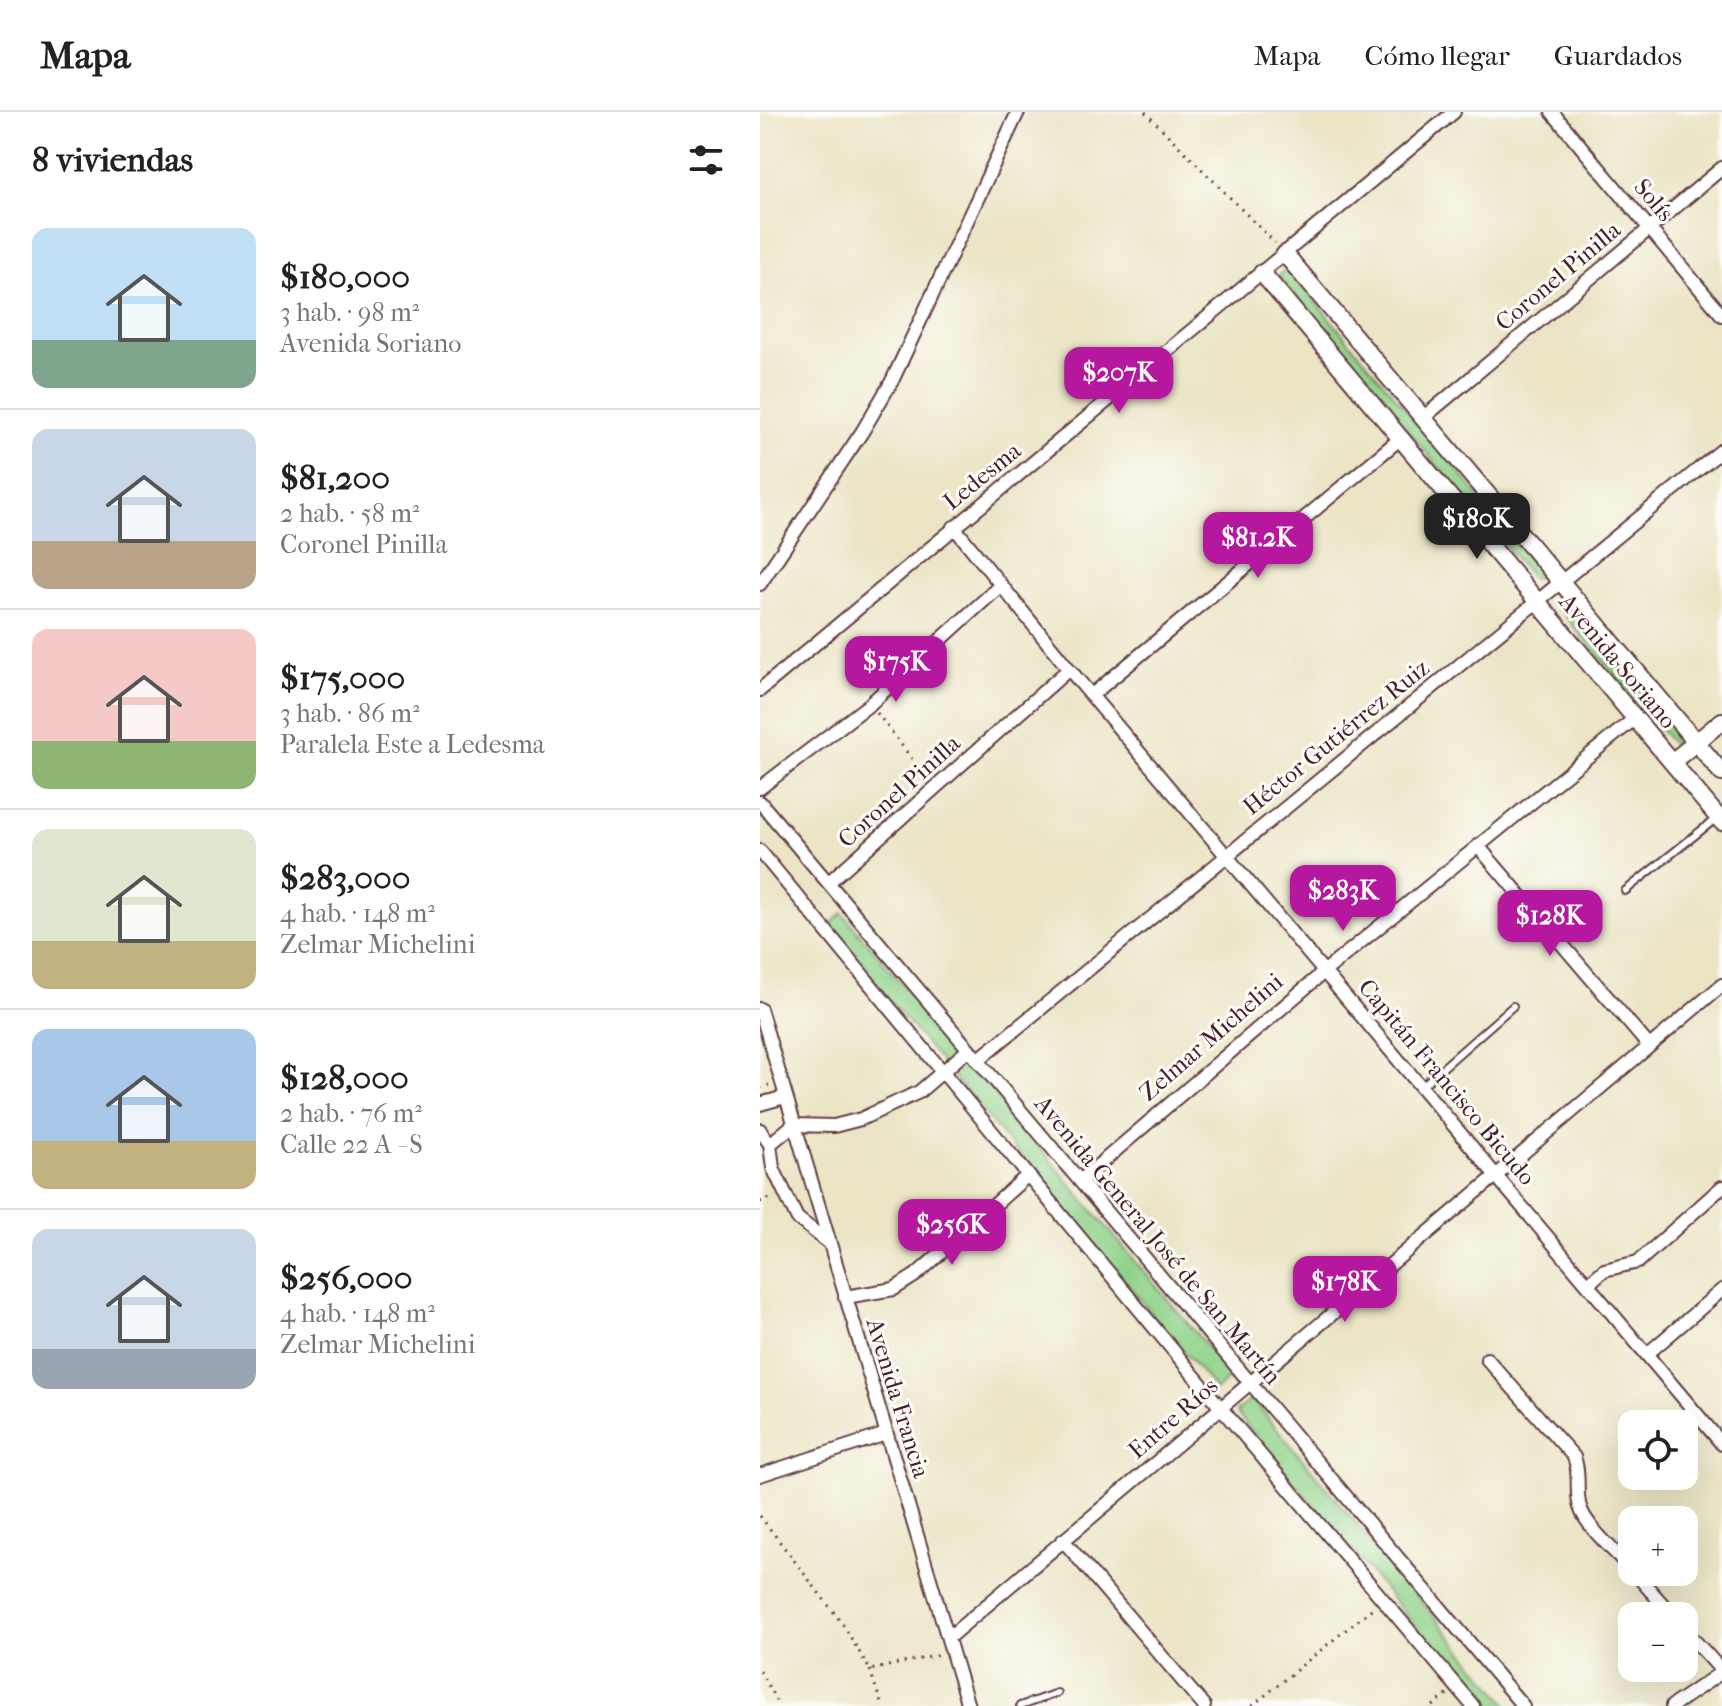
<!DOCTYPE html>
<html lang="es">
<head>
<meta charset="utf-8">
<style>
	body { margin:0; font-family:"IM FELL French Canon",serif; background:#f6f6f6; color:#222; height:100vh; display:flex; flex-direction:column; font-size:30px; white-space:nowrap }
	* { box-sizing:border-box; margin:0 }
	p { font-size:26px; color:#767676 }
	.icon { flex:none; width:44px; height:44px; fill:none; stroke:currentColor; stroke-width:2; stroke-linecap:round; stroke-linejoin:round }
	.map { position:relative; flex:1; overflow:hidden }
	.sheet { display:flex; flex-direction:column; background:#fff; width:760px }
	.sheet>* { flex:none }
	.tools { position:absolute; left:858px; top:1298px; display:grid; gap:16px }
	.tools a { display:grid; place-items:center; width:80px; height:80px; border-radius:16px; background:#fff; box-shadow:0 8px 32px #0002; font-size:40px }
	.price { position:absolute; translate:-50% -68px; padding:0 18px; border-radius:16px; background:#b5179e; color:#fff; font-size:26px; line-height:52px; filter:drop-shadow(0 2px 4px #0008) }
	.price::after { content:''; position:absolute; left:50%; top:48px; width:24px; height:18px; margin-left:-12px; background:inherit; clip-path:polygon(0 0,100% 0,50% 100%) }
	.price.current { background:#222; color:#fff }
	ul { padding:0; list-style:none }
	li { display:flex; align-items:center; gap:24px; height:200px; padding:0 32px }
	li+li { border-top:2px solid #e0e0e0 }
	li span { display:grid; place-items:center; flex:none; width:224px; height:160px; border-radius:16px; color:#555 }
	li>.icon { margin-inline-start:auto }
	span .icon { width:96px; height:96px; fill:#fffc; stroke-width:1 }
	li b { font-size:34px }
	h2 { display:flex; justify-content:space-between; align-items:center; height:96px; padding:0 32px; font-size:34px }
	header { display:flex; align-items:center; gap:48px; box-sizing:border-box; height:112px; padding:0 40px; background:#fff; border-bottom:2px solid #e0e0e0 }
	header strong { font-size:38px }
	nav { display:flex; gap:44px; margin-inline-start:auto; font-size:28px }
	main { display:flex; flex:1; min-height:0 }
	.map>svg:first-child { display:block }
	.green { fill:#91d38b; stroke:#6e795b; stroke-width:2 }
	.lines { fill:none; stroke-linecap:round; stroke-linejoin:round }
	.service-casing { stroke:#623d42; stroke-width:10 }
	.minor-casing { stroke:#623d42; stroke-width:16 }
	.tertiary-casing { stroke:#623d42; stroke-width:20 }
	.path { stroke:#623d42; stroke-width:3; stroke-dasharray:2 6; stroke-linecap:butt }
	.service { stroke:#fff; stroke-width:6 }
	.minor { stroke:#fff; stroke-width:12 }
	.tertiary { stroke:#fff; stroke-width:16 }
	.labels { text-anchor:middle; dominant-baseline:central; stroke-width:6; stroke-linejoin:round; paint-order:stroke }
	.street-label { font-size:24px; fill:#4a1f2b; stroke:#fdfcf7 }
</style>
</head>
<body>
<header>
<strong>Mapa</strong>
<nav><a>Mapa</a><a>Cómo llegar</a><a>Guardados</a></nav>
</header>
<main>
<section class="sheet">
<h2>8 viviendas<svg class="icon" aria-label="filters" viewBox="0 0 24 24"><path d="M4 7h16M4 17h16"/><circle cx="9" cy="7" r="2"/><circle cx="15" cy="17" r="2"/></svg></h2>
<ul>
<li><span style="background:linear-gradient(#bfe0f5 70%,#7fa58c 0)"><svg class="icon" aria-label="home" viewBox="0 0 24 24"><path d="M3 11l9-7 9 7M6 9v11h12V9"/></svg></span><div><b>$180,000</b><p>3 hab. · 98 m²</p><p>Avenida Soriano</p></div></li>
<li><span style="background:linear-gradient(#c9d6e8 70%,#b9a48a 0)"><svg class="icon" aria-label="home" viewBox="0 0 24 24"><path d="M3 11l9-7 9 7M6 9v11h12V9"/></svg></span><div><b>$81,200</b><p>2 hab. · 58 m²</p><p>Coronel Pinilla</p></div></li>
<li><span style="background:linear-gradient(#f6c9c9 70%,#8fb573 0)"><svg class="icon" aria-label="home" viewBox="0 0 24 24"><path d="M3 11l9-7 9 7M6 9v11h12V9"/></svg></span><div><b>$175,000</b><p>3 hab. · 86 m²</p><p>Paralela Este a Ledesma</p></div></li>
<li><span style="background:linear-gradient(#dfe7d0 70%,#c2b280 0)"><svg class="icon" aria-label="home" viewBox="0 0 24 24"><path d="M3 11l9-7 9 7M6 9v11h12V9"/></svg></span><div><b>$283,000</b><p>4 hab. · 148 m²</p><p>Zelmar Michelini</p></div></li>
<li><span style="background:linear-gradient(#a9c7e8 70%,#c2b280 0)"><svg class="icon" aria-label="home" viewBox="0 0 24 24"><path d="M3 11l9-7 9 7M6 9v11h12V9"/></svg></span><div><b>$128,000</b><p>2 hab. · 76 m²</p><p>Calle 22 A - S</p></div></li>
<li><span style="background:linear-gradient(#c9d6e8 75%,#9aa5b1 0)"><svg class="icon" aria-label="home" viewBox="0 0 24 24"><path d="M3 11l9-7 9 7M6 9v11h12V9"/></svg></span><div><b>$256,000</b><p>4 hab. · 148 m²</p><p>Zelmar Michelini</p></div></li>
</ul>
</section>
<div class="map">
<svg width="962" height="1594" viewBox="0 0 962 1594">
	<rect width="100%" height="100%" fill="#fdfcf7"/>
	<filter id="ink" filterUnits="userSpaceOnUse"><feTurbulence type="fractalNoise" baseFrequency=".0125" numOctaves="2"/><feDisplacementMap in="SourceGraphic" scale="16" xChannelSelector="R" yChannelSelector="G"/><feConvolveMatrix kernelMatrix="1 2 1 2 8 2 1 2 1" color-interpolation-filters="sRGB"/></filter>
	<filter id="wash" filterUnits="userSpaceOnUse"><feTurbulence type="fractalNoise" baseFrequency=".006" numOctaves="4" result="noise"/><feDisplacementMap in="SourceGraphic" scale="32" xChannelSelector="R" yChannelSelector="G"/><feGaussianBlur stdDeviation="1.8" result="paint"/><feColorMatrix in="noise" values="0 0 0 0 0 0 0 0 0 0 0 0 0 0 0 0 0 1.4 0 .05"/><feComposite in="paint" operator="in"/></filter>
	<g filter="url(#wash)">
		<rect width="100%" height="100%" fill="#ebe5c6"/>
		<path class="green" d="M 527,156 L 783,460 L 773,467 L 518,164 Z
			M 803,484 L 924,627 L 915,635 L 794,491 Z
			M 82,801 L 472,1264 L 456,1278 L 68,815 Z
			M 492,1287 L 749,1594 L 722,1594 L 476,1300 Z"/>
	</g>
	<g filter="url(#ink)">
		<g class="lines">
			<g class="service-casing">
				<path id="service" d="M 865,779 L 958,705
					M 662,974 L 753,894
					M 260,1594 L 297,1581"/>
			</g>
			<g class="minor-casing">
				<path id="minor" d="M 792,0 L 962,203
					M 663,306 L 962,56
					M 194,415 L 309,557 L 962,1332
					M 0,472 L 102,320 L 132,269 L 258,0
					M 0,578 L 694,0
					M 333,582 L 641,326
					M 0,676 L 110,592 L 241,473
					M 0,690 L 763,1594
					M 718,734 L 889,934
					M 0,739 L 460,1295 L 713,1594
					M 69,770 L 309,557
					M 0,897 L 208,1594
					M 218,948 L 962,338
					M 0,992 L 25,985
					M 0,1018 L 10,1032 L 33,1013 L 74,1014 L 101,1007 L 159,980 L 209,937
					M 10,1032 L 13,1056 L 37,1106 L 68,1130
					M 320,1069 L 565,859 L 874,607
					M 828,1172 L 844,1158 L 878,1150 L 962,1075
					M 85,1185 L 134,1177 L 156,1163 L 268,1063
					M 887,1242 L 962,1178
					M 727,1247 L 814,1345 C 821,1362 815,1379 820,1395 C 826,1415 858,1442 872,1458
					M 0,1363 L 126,1322
					M 303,1428 L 444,1594
					M 874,1460 L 913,1504
					M 924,1517 L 962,1559
					M 188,1526 L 962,873
					M 912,1594 L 962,1560"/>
			</g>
			<g class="tertiary-casing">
				<path id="tertiary" d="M 525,142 L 962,661
					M 502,161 L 962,710
					M 912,650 L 962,609"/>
			</g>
			<path class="path" d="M 385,0 L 515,131
				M 117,601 L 168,668
				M 0,976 L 9,973
				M 0,1090 L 15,1084
				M 0,1404 L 82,1511 L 110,1558 L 179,1543
				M 110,1558 L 122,1594
				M 0,1559 L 19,1594
				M 492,1594 L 614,1495
				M 673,1594 L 688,1582"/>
			<use href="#service" class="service"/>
			<use href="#minor" class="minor"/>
			<use href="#tertiary" class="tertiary"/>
		</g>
	</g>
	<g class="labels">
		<g class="street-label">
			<text transform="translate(894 88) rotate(50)">Solís</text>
			<text transform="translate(798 164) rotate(-40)">Coronel Pinilla</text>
			<text transform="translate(222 364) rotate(-39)">Ledesma</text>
			<text transform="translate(858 549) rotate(50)">Avenida Soriano</text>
			<text transform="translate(576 625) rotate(-39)">Héctor Gutiérrez Ruiz</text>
			<text transform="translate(139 679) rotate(-42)">Coronel Pinilla</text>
			<text transform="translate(451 925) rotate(-41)">Zelmar Michelini</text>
			<text transform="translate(687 970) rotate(50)">Capitán Francisco Bicudo</text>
			<text transform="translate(398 1128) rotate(50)">Avenida General José de San Martín</text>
			<text transform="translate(138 1286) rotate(73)">Avenida Francia</text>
			<text transform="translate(413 1306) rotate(-41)">Entre Ríos</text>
		</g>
	</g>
</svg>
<div class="tools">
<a><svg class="icon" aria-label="locate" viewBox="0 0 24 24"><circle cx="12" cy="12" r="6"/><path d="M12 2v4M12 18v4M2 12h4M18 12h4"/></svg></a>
<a>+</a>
<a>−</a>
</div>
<b class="price" style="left:359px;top:303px">$207K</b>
<b class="price current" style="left:717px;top:449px">$180K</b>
<b class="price" style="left:498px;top:468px">$81.2K</b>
<b class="price" style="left:136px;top:592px">$175K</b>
<b class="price" style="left:583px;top:821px">$283K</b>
<b class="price" style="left:790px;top:846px">$128K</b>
<b class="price" style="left:192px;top:1155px">$256K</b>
<b class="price" style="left:585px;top:1212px">$178K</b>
</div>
</main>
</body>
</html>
